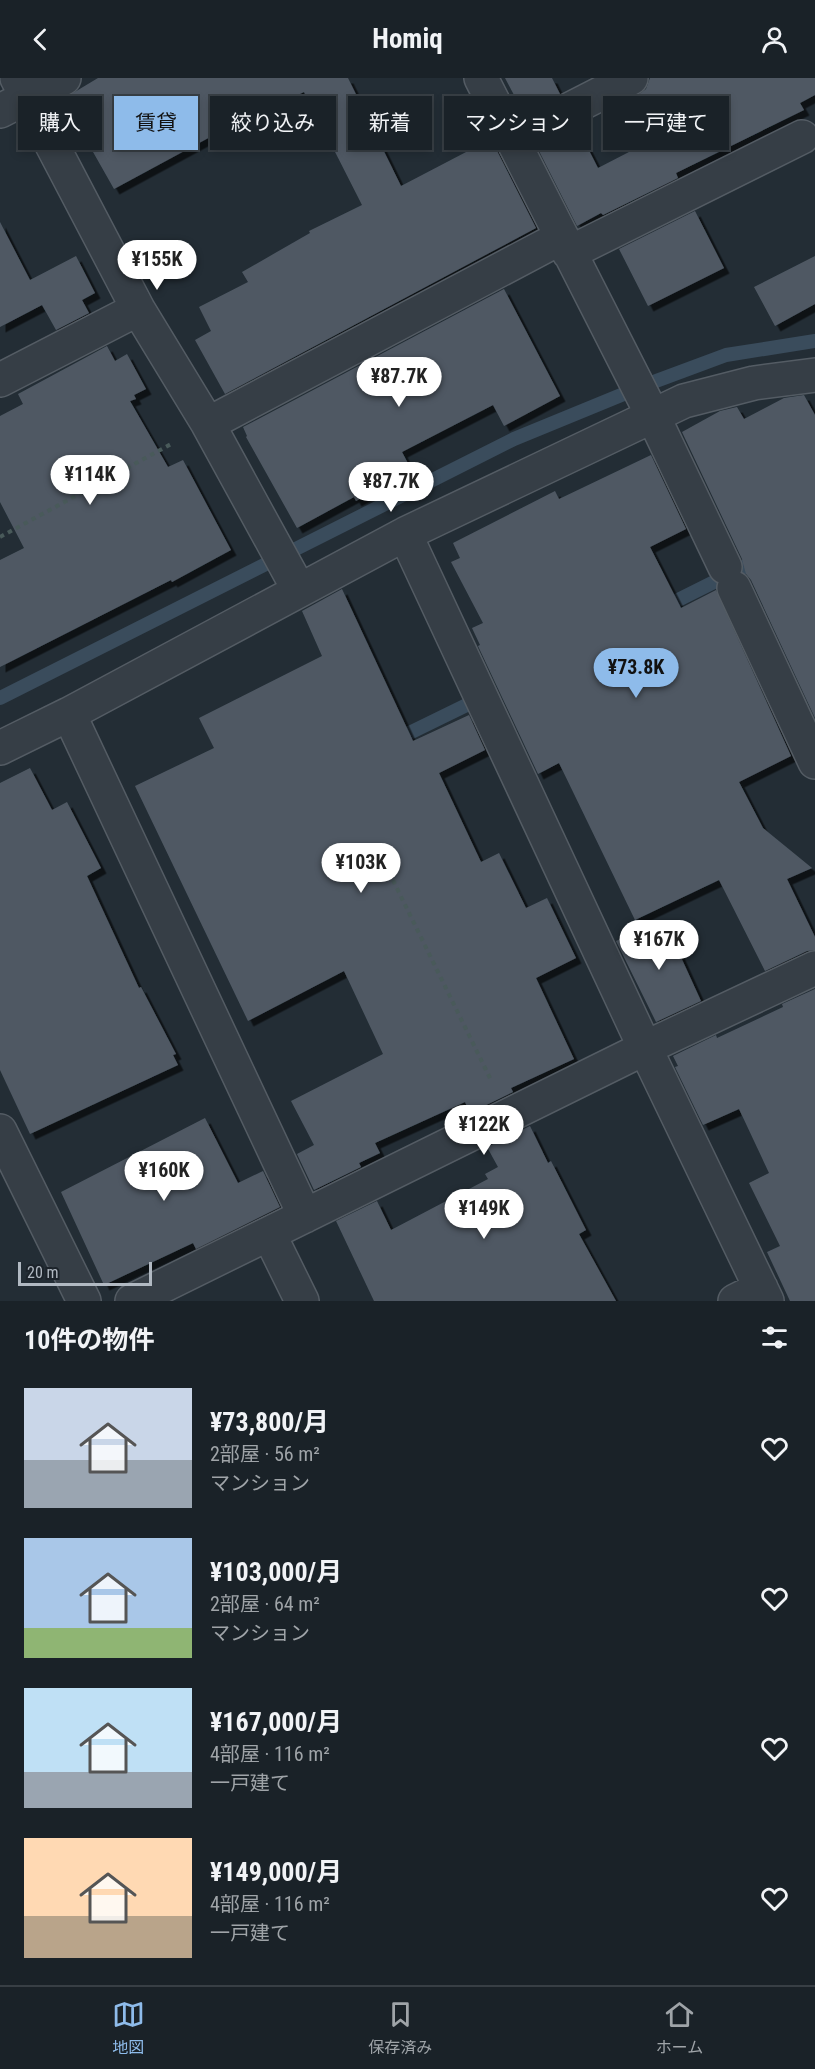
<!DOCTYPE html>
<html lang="ja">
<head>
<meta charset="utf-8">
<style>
	body { margin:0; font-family:"Roboto Condensed","Noto Sans JP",sans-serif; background:#272f34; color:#f1f3f6; height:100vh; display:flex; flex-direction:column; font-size:22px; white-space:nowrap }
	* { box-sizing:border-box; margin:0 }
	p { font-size:20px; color:#9fa4a8 }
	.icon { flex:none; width:33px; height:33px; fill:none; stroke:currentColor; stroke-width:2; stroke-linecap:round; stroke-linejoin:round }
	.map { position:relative; height:1223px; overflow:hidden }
	.drawer { display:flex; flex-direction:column; background:#1a2228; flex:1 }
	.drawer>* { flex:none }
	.guide { position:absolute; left:18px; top:18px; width:780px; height:54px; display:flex; gap:12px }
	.scale { position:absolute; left:18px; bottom:15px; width:134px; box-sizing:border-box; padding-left:6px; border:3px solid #b1b9c2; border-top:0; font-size:16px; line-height:21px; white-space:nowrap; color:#b1b9c2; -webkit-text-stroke:4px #1c232a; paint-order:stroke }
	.price { position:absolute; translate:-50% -51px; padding:0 14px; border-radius:21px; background:#fff; color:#222; font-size:20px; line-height:39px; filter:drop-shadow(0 2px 3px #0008) }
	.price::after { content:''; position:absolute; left:50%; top:36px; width:18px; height:14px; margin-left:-9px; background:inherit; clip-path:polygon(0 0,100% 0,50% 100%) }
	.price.active { background:#8ebbea; color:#111 }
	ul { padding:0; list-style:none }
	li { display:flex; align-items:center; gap:18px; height:150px; padding:0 24px }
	li span { display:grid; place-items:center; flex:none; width:168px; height:120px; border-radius:0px; color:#555 }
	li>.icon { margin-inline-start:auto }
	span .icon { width:72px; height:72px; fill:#fffc; stroke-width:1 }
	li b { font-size:26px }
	h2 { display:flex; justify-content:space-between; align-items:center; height:72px; padding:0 24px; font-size:26px }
	.tag { padding:0 21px; border-radius:0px; background:#1a2228; box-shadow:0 3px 9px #0003,0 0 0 2px #383f45; font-size:21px; line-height:54px }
	.tag.active { background:#8ebbea; color:#111 }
	header { display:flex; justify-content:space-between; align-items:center; height:78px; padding:0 24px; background:#1a2228; font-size:27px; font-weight:700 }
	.menu { display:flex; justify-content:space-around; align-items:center; height:84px; border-top:2px solid #383f45; background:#1a2228; font-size:16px; color:#9fa4a8 }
	.menu a { display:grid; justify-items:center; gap:3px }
	.menu .active { color:#8ebbea }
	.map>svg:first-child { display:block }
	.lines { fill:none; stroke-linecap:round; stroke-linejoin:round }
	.stream { stroke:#3a4c5c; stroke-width:14 }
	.building { fill:#4f5964; filter:url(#shadow) }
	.minor-casing { stroke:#545c64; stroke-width:36 }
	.path { stroke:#495a5a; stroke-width:4; stroke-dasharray:4.5 4.5; stroke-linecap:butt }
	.minor { stroke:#363e46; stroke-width:33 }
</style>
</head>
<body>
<header><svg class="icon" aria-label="back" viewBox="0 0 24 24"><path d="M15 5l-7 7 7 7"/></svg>Homiq<svg class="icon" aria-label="person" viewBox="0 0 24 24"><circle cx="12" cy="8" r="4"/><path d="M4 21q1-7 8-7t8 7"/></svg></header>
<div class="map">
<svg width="815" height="1223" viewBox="0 0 815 1223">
	<defs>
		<filter id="shadow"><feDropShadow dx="5.5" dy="5.5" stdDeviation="0" flood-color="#0009"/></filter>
	</defs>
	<rect width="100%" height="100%" fill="#232d35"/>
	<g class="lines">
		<path class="stream" d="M 662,530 L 760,481
			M 0,620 L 514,361 L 648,306 L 726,277 L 815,263
			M 393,663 L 483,619"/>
	</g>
	<path class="building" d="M 98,0 L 348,0 L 401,108 L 491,61 L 536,150 L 225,316 L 195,262 L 211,253 L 199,229 L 248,204 L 242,194 L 310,155 L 309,153 L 362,127 L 332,68 L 330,69 L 304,14 L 250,40 L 249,38 L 114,111 L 63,21 Z
		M 505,0 L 552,0 L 560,16 L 523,34 Z
		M 650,0 L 815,0 L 815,17 L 800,25 L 804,32 L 676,95 L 678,100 L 603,137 L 601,135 L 577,148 L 537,69 L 577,49 L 598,90 L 658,59 L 638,17 L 646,11 Z
		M 695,133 L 724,190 L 648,228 L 619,171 Z
		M 0,144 L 30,202 L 76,178 L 95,215 L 82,222 L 89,235 L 56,252 L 42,227 L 0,249 Z
		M 815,178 L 815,226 L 775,248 L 754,209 Z
		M 504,211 L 560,318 L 504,348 L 493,327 L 402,374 L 412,393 L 356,423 L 354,419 L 297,450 L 246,359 L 247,358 L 243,349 Z
		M 107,268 L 115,283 L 127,276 L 146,311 L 134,317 L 136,321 L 130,323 L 168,389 L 183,382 L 231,472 L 172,504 L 171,502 L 0,589 L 0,482 L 24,470 L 0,424 L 0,338 L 23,326 L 18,316 Z
		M 804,317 L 815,337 L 815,640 L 751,502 L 746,496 L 742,481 L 682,354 L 720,333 L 737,329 L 744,341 L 784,320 Z
		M 651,377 L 686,451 L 650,469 L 681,530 L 716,512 L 791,678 L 739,704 L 763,750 L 812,790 L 787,801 L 815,859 L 815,872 L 807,873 L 765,893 L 719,802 L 635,842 L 559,685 L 538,696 L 478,568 L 480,567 L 472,550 L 483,545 L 451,484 L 460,480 L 453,465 L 555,413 L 559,421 Z
		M 342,511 L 413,663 L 469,637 L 485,672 L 439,695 L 481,784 L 499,775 L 526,830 L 547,820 L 576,880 L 536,900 L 574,981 L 511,1010 L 513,1014 L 470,1035 L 465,1024 L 375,1065 L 380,1075 L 359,1085 L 361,1089 L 314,1112 L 297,1076 L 314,1067 L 291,1023 L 383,976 L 344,893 L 248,943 L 135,708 L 214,670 L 199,640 L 322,578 L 302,533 Z
		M 30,690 L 52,732 L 67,724 L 101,790 L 87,798 L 139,910 L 141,909 L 176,976 L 173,977 L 178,987 L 30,1056 L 0,992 L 0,705 Z
		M 664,842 L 701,923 L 656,944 L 616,863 Z
		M 815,911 L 815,1223 L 790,1223 L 767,1174 L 780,1168 L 749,1105 L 769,1095 L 739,1031 L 703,1047 L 675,989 L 678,988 L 673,978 L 716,957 L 717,960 L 783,929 L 782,926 Z
		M 205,1040 L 238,1105 L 263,1093 L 280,1129 L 196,1171 L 193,1165 L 104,1207 L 61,1114 Z
		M 530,1048 L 548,1085 L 551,1083 L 586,1152 L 579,1156 L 616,1223 L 374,1223 L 336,1143 L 377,1123 L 391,1152 L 488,1101 L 485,1096 L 498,1089 L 487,1069 Z"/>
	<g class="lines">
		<g class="minor-casing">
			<path id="minor" d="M 17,0 L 138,231 L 208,346 L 299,512
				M 481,0 L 653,338 L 725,489
				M 0,33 L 64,0
				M 512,61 L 631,0
				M 569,175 L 802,59
				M 0,302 L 138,231
				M 208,346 L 562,159
				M 405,456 L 645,970 L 767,1223
				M 734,510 L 815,684
				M 69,636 L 305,1138
				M 0,670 L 69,636 L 405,456 L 684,323 L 754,305 L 815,297
				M 0,1053 L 84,1223
				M 269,1156 L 302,1223
				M 132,1223 L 645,970 L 815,890
				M 735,1223 L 761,1210"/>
		</g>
		<path class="path" d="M 0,459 L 173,365
			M 385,786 L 491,1002"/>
		<use href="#minor" class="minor"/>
	</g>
</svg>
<div class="scale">20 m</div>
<b class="price" style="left:157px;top:213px">¥155K</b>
<b class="price" style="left:399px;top:330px">¥87.7K</b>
<b class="price" style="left:90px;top:428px">¥114K</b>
<b class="price" style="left:391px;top:435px">¥87.7K</b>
<b class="price active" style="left:636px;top:621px">¥73.8K</b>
<b class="price" style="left:361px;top:816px">¥103K</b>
<b class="price" style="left:659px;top:893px">¥167K</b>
<b class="price" style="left:484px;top:1078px">¥122K</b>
<b class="price" style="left:164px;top:1124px">¥160K</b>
<b class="price" style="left:484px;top:1162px">¥149K</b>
<div class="guide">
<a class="tag">購入</a>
<a class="tag active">賃貸</a>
<a class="tag">絞り込み</a>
<a class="tag">新着</a>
<a class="tag">マンション</a>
<a class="tag">一戸建て</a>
</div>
</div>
<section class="drawer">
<h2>10件の物件<svg class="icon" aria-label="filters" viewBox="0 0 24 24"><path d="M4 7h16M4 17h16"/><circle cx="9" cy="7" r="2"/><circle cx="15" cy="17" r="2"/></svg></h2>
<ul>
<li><span style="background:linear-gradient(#c9d6e8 60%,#9aa5b1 0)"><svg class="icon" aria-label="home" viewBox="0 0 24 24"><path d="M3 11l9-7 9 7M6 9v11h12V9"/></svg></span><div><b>¥73,800/月</b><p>2部屋 · 56 m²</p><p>マンション</p></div><svg class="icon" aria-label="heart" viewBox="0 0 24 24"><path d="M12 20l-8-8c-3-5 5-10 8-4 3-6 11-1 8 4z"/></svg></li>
<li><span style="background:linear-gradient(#a9c7e8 75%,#8fb573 0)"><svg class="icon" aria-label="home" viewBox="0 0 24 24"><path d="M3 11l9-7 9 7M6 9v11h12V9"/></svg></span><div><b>¥103,000/月</b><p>2部屋 · 64 m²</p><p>マンション</p></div><svg class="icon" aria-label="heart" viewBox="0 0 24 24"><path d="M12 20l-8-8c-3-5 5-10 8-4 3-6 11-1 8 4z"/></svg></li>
<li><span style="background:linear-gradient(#bfe0f5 70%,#9aa5b1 0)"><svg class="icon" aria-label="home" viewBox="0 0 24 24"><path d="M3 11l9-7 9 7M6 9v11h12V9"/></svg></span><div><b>¥167,000/月</b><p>4部屋 · 116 m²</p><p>一戸建て</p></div><svg class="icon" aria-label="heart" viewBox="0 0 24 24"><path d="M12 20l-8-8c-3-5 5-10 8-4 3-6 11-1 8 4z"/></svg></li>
<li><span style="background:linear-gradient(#ffd9b3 65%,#b9a48a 0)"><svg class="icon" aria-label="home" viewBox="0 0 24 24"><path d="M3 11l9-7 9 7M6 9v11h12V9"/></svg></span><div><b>¥149,000/月</b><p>4部屋 · 116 m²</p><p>一戸建て</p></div><svg class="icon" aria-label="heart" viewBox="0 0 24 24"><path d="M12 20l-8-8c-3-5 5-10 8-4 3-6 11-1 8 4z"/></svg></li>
</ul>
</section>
<nav class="menu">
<a class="active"><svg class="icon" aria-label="map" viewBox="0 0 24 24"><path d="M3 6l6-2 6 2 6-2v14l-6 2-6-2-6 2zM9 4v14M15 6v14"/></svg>地図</a>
<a><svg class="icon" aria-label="saved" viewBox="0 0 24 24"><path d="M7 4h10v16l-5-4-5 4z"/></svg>保存済み</a>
<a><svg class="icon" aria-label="home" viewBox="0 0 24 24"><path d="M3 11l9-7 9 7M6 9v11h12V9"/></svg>ホーム</a>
</nav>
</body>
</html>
